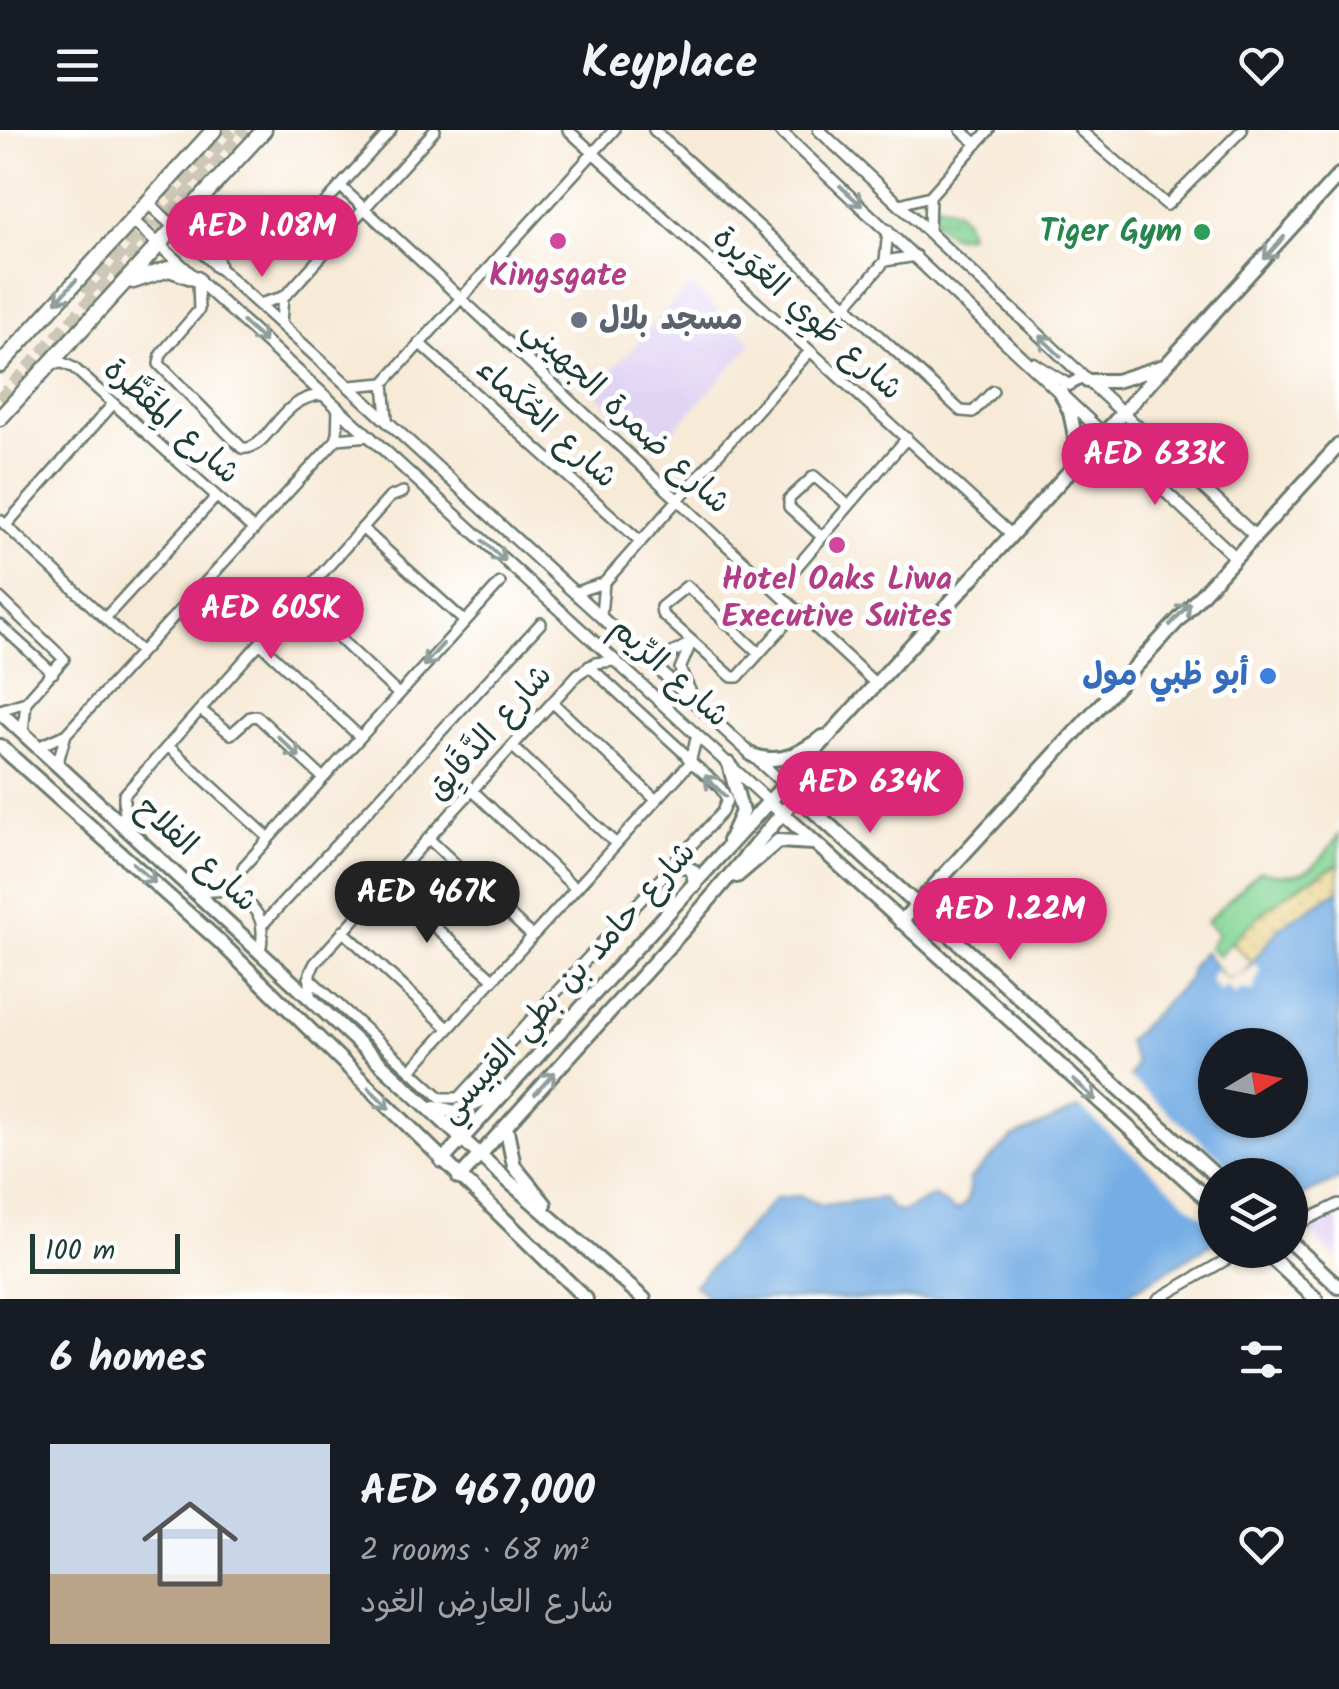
<!DOCTYPE html>
<html lang="en">
<head>
<meta charset="utf-8">
<style>
	body { margin:0; font-family:Kalam,"Playpen Sans Arabic",sans-serif; background:#20242c; color:#f1f3f6; height:100vh; display:flex; flex-direction:column; font-size:38px; white-space:nowrap }
	* { box-sizing:border-box; margin:0 }
	p { font-size:32px; color:#9ea1a6 }
	.icon { flex:none; width:55px; height:55px; fill:none; stroke:currentColor; stroke-width:2; stroke-linecap:round; stroke-linejoin:round }
	.map { position:relative; height:1169px; overflow:hidden }
	.details { display:flex; flex-direction:column; background:#171b24; flex:1 }
	.details>* { flex:none }
	.needle { width:65px; rotate:80deg }
	.fabs { position:absolute; left:1198px; top:898px; display:grid; gap:20px }
	.fabs a { display:grid; place-items:center; width:110px; height:110px; border-radius:50%; background:#171b24; box-shadow:0 2px 8px #0004; font-size:50px }
	.scale { position:absolute; left:30px; bottom:25px; width:150px; box-sizing:border-box; padding-left:10px; border:5px solid #1f3d34; border-top:0; font-size:28px; line-height:35px; white-space:nowrap; color:#1f3d34; -webkit-text-stroke:8px #fff; paint-order:stroke }
	.price { position:absolute; translate:-50% -85px; padding:0 22px; border-radius:35px; background:#db2777; color:#fff; font-size:32px; line-height:65px; filter:drop-shadow(0 2px 5px #0008) }
	.price::after { content:''; position:absolute; left:50%; top:60px; width:30px; height:22px; margin-left:-15px; background:inherit; clip-path:polygon(0 0,100% 0,50% 100%) }
	.price.on { background:#222; color:#fff }
	ul { padding:0; list-style:none }
	li { display:flex; align-items:center; gap:30px; height:250px; padding:0 50px }
	li+li { border-top:2px solid #363941 }
	li span { display:grid; place-items:center; flex:none; width:280px; height:200px; border-radius:0px; color:#555 }
	li>.icon { margin-inline-start:auto }
	span .icon { width:120px; height:120px; fill:#fffc; stroke-width:1 }
	li b { font-size:42px }
	h2 { display:flex; justify-content:space-between; align-items:center; height:120px; padding:0 50px; font-size:42px }
	header { display:flex; justify-content:space-between; align-items:center; height:130px; padding:0 50px; background:#171b24; font-size:45px; font-weight:800 }
	.map>svg:first-child { display:block }
	.built { fill:#e0d4f4 }
	.grass { fill:url(#grass-tufts); stroke:#528a65; stroke-width:2.5 }
	.sand { fill:url(#sand-dots); stroke:#868c69; stroke-width:2.5 }
	.garden { fill:#85d696; stroke:#528a65; stroke-width:2.5 }
	.water { fill:#75ade4; stroke:#4a758c; stroke-width:2.5; fill-rule:evenodd }
	.pier { fill:#f7ead7 }
	.lines { fill:none; stroke-linecap:round; stroke-linejoin:round }
	.trunk-tunnel { stroke:#ccc7b6; stroke-width:14; stroke-dasharray:14 7; stroke-linecap:butt }
	.minor-casing { stroke:#6b7a6d; stroke-width:14 }
	.tertiary-casing { stroke:#6b7a6d; stroke-width:15 }
	.secondary-casing { stroke:#6b7a6d; stroke-width:18 }
	.primary-casing { stroke:#6b7a6d; stroke-width:19 }
	.minor { stroke:#fff; stroke-width:9 }
	.tertiary { stroke:#fff; stroke-width:10 }
	.secondary { stroke:#fff; stroke-width:12 }
	.primary { stroke:#fff; stroke-width:14 }
	.oneway { stroke:#8f9e9a }
	.leisure-dot { fill:#2e9e5b; stroke:#fff; stroke-width:4 }
	.hotel-dot { fill:#d1479c; stroke:#fff; stroke-width:4 }
	.worship-dot { fill:#6b7280; stroke:#fff; stroke-width:4 }
	.shop-dot { fill:#3f7fe0; stroke:#fff; stroke-width:4 }
	.labels { text-anchor:middle; dominant-baseline:central; stroke-width:10; stroke-linejoin:round; paint-order:stroke }
	.leisure-label { font-size:32px; font-weight:bold; fill:#27864d; stroke:#fff; text-anchor:end }
	.hotel-label { font-size:32px; font-weight:bold; fill:#b23c85; stroke:#fff }
	.street-label { font-size:32px; fill:#1f3d34; stroke:#fff }
	.worship-label { font-size:32px; font-weight:bold; fill:#5b616d; stroke:#fff; text-anchor:start }
	.shop-label { font-size:32px; font-weight:bold; fill:#366cbe; stroke:#fff; text-anchor:end }
</style>
</head>
<body>
<header><svg class="icon" aria-label="menu" viewBox="0 0 24 24"><path d="M4 6h16M4 12h16M4 18h16"/></svg>Keyplace<svg class="icon" aria-label="heart" viewBox="0 0 24 24"><path d="M12 20l-8-8c-3-5 5-10 8-4 3-6 11-1 8 4z"/></svg></header>
<div class="map">
<svg width="1339" height="1169" viewBox="0 0 1339 1169">
	<defs>
		<pattern id="grass-tufts" width="24" height="20" patternUnits="userSpaceOnUse" patternTransform="scale(2.5)"><rect width="24" height="20" fill="#85d696"/><path d="M3 7l-1-3M5 7V3M7 7l1-3M15 17l-1-3M17 17v-4M19 17l1-3" fill="none" stroke="#6caf7b"/></pattern>
		<pattern id="sand-dots" width="8" height="8" patternUnits="userSpaceOnUse" patternTransform="scale(2.5)"><rect width="8" height="8" fill="#eeda9e"/><path d="M2 2h.1M6 6h.1" fill="none" stroke="#ccbc89" stroke-width="1.8" stroke-linecap="round"/></pattern>
	</defs>
	<rect width="100%" height="100%" fill="#fff"/>
	<filter id="ink" filterUnits="userSpaceOnUse"><feTurbulence type="fractalNoise" baseFrequency=".01" numOctaves="2"/><feDisplacementMap in="SourceGraphic" scale="20" xChannelSelector="R" yChannelSelector="G"/><feConvolveMatrix kernelMatrix="1 2 1 2 8 2 1 2 1" color-interpolation-filters="sRGB"/></filter>
	<filter id="wash" filterUnits="userSpaceOnUse"><feTurbulence type="fractalNoise" baseFrequency=".0048" numOctaves="4" result="noise"/><feDisplacementMap in="SourceGraphic" scale="40" xChannelSelector="R" yChannelSelector="G"/><feGaussianBlur stdDeviation="2.25" result="paint"/><feColorMatrix in="noise" values="0 0 0 0 0 0 0 0 0 0 0 0 0 0 0 0 0 1.4 0 .05"/><feComposite in="paint" operator="in"/></filter>
	<g filter="url(#wash)">
		<rect width="100%" height="100%" fill="#f7ead7"/>
		<path class="built" d="M 690,155 L 753,213 L 656,320 L 593,261 Z
			M 1339,1082 L 1339,1130 L 1304,1098 Z"/>
		<path class="grass" d="M 935,74 C 955,78 965,82 969,104 C 954,110 941,102 933,88 Z"/>
		<path class="sand" d="M 1339,734 L 1339,760 L 1279,798 L 1254,834 L 1231,812 C 1263,777 1297,755 1339,734 Z"/>
		<path class="garden" d="M 1339,704 L 1339,734 C 1290,758 1255,785 1219,826 L 1209,817 L 1218,803 L 1206,792 L 1260,741 C 1305,752 1316,739 1339,704 Z"/>
		<path class="water" d="M 1339,760 L 1339,1049 L 1290,1071 L 1290,1045 L 1215,1045 L 1215,1112 L 1119,1169 L 710,1169 L 694,1155 L 776,1068 L 800,1066 L 822,1075 L 883,1068 L 893,1080 L 903,1082 L 933,1066 L 956,1081 C 970,1075 969,1063 969,1050 L 1012,1008 L 1124,959 L 1136,934 L 1127,911 L 1188,850 L 1192,835 L 1204,821 L 1225,849 L 1242,845 L 1279,798 ZM 1215,915 L 1290,915 L 1290,990 L 1215,990 Z"/>
		<path class="pier" d="M 1251,830 L 1260,840 L 1253,862 L 1242,859 L 1235,865 L 1226,856 L 1220,862 L 1210,851 L 1215,839 L 1226,849 L 1242,845 L 1254,835 Z
			M 1126,945 L 1240,1045 L 1215,1045 L 1215,1098 L 1075,973 L 1120,955 Z"/>
	</g>
	<g filter="url(#ink)">
		<g class="lines">
			<path class="trunk-tunnel" d="M 85,163 L 232,0
				M 0,270 L 246,0"/>
			<g class="minor-casing">
				<path id="minor" d="M 568,0 L 1012,405
					M 654,0 L 961,281 L 973,282 L 993,261
					M 961,0 L 977,14
					M 1080,0 L 1167,75 L 1242,0
					M 340,56 L 877,555
					M 900,74 L 930,66 L 989,0
					M 308,92 L 391,0
					M 929,100 L 930,66
					M 885,131 L 916,126
					M 198,152 L 199,180 L 161,224 L 159,234 L 242,318 C 269,322 279,265 324,265
					M 259,174 L 283,167 L 291,160 L 435,0
					M 847,175 L 885,131 L 888,100
					M 281,193 L 283,167
					M 419,213 L 641,412
					M 51,234 L 63,233 L 74,238 L 254,400
					M 384,253 L 387,288
					M 350,256 L 384,253 L 614,0
					M 337,309 L 338,278
					M 0,390 L 141,522
					M 6,395 L 113,274
					M 362,398 L 464,491
					M 822,407 L 789,377 L 789,369 L 814,346 L 849,376
					M 777,460 L 907,308
					M 576,462 L 604,453 L 810,221
					M 0,468 L 64,529 L 26,572 L 0,580
					M 299,470 L 398,564
					M 601,485 L 604,453
					M 105,488 L 216,367
					M 0,495 L 53,543
					M 692,511 L 680,539 L 694,569
					M 261,514 L 360,607
					M 641,521 L 667,526 L 690,513
					M 759,523 L 687,456 L 661,477 L 662,484 L 732,547 L 738,547 L 798,480
					M 552,572 L 656,670
					M 202,581 L 231,604 L 250,587 L 257,586 L 323,648
					M 23,602 L 26,572
					M 512,616 L 616,714
					M 38,617 L 66,604 L 337,309 L 370,306
					M 169,617 L 269,708
					M 57,635 L 66,604
					M 472,660 L 575,758
					M 124,694 L 124,665 L 390,367 L 403,362
					M 428,708 L 532,806
					M 243,737 L 500,453
					M 387,754 L 493,849
					M 197,762 L 229,760 C 258,777 267,789 260,822
					M 264,793 L 541,493
					M 343,801 L 448,898
					M 309,848 L 441,968 L 459,968 L 722,682 L 727,670 C 720,649 695,641 684,623 L 589,536
					M 310,868 L 310,843 L 315,833 L 578,544 L 595,533 L 614,531
					M 411,940 L 690,633 L 697,605
					M 1290,1098 L 1339,1074
					M 1158,1169 L 1243,1120"/>
			</g>
			<g class="tertiary-casing">
				<path id="tertiary" d="M 779,0 L 1234,426
					M 819,0 L 1254,405
					M 148,73 L 786,656
					M 132,90 L 770,672
					M 1033,233 L 1069,255 L 1083,247"/>
			</g>
			<g class="secondary-casing">
				<path id="secondary" d="M 1087,251 L 1116,251 L 1164,236
					M 1060,261 L 1070,282 L 1080,330
					M 0,582 L 498,1042 L 644,1169
					M 0,616 L 219,811 L 586,1169
					M 752,625 C 781,636 800,623 823,607
					M 729,634 L 742,682 L 729,711
					M 786,656 L 1215,1045
					M 770,672 L 1215,1076
					M 677,732 L 693,741 L 695,755
					M 737,746 L 778,711 L 814,713
					M 941,747 L 941,776 L 955,807
					M 901,792 L 1339,315
					M 435,977 L 455,982 L 499,962
					M 506,996 L 514,1036 L 545,1074
					M 442,1031 L 1339,45
					M 459,1048 L 687,796 L 797,666
					M 1290,1112 L 1339,1157
					M 1263,1120 L 1316,1169"/>
			</g>
			<g class="primary-casing">
				<path id="primary" d="M 199,70 L 217,135
					M 133,151 L 169,139 L 197,149
					M 0,235 L 214,0
					M 0,288 L 264,0"/>
			</g>
			<use href="#minor" class="minor"/>
			<use href="#tertiary" class="tertiary"/>
			<use href="#secondary" class="secondary"/>
			<use href="#primary" class="primary"/>
		</g>
		<defs><path id="oneway-shaft" d="M-6 0H5M1.5-3L5.5 0L1.5 3" fill="none" stroke-width="1.6" stroke-linecap="round" stroke-linejoin="round" transform="scale(2.5)"/></defs>
		<g class="oneway">
			<use href="#oneway-shaft" transform="translate(851 66) rotate(43)"/>
			<use href="#oneway-shaft" transform="translate(1274 118) rotate(132)"/>
			<use href="#oneway-shaft" transform="translate(66 161) rotate(132)"/>
			<use href="#oneway-shaft" transform="translate(254 202) rotate(42)"/>
			<use href="#oneway-shaft" transform="translate(1050 216) rotate(-136)"/>
			<use href="#oneway-shaft" transform="translate(494 421) rotate(43)"/>
			<use href="#oneway-shaft" transform="translate(1180 484) rotate(-48)"/>
			<use href="#oneway-shaft" transform="translate(433 525) rotate(132)"/>
			<use href="#oneway-shaft" transform="translate(289 617) rotate(44)"/>
			<use href="#oneway-shaft" transform="translate(715 656) rotate(-135)"/>
			<use href="#oneway-shaft" transform="translate(144 743) rotate(42)"/>
			<use href="#oneway-shaft" transform="translate(545 953) rotate(-48)"/>
			<use href="#oneway-shaft" transform="translate(1085 960) rotate(42)"/>
			<use href="#oneway-shaft" transform="translate(379 968) rotate(45)"/>
		</g>
	</g>
	<circle class="leisure-dot" cx="1202" cy="102" r="10"/>
	<g class="hotel-dot">
		<circle cx="558" cy="111" r="10"/>
		<circle cx="837" cy="415" r="10"/>
	</g>
	<circle class="worship-dot" cx="579" cy="190" r="10"/>
	<circle class="shop-dot" cx="1268" cy="546" r="10"/>
	<g class="labels">
		<g class="leisure-label">
			<text x="1182" y="102">Tiger Gym</text>
		</g>
		<g class="hotel-label">
			<text x="558" y="146">Kingsgate</text>
			<text x="837" y="450">Hotel Oaks Liwa<tspan x="837" dy="37">Executive Suites</tspan></text>
		</g>
		<g class="street-label">
			<text transform="translate(807 184) rotate(42)">شارع طَوِي العُوَيرة</text>
			<text transform="translate(626 287) rotate(43)">شارع ضمرة الجهيني</text>
			<text transform="translate(171 292) rotate(42)">شارع المِقَطَّرة</text>
			<text transform="translate(546 294) rotate(42)">شارع الحُكَماء</text>
			<text transform="translate(669 543) rotate(42)">شارع الرِّيم</text>
			<text transform="translate(490 603) rotate(-48)">شارع الدَّقَايِق</text>
			<text transform="translate(196 725) rotate(43)">شارع الفلاح</text>
			<text transform="translate(568 853) rotate(-48)">شارع حامد بن بطي القبيسي</text>
		</g>
		<g class="worship-label">
			<text x="599" y="190">مسجد بلال</text>
		</g>
		<g class="shop-label">
			<text x="1248" y="546">أبو ظبي مول</text>
		</g>
	</g>
</svg>
<div class="fabs">
<a><svg class="needle" viewBox="-14 -14 28 28"><path d="M0-13l5 13h-10z" fill="#e53935"/><path d="M0 13l5-13h-10z" fill="#9ea1a6"/></svg></a>
<a><svg class="icon" aria-label="layers" viewBox="0 0 24 24"><path d="M12 4l9 5-9 5-9-5zM3 14l9 5 9-5"/></svg></a>
</div>
<div class="scale">100 m</div>
<b class="price" style="left:262px;top:150px">AED 1.08M</b>
<b class="price" style="left:1155px;top:378px">AED 633K</b>
<b class="price" style="left:271px;top:532px">AED 605K</b>
<b class="price" style="left:870px;top:706px">AED 634K</b>
<b class="price on" style="left:427px;top:816px">AED 467K</b>
<b class="price" style="left:1010px;top:833px">AED 1.22M</b>
</div>
<section class="details">
<h2>6 homes<svg class="icon" aria-label="filters" viewBox="0 0 24 24"><path d="M4 7h16M4 17h16"/><circle cx="9" cy="7" r="2"/><circle cx="15" cy="17" r="2"/></svg></h2>
<ul>
<li><span style="background:linear-gradient(#c9d6e8 65%,#b9a48a 0)"><svg class="icon" aria-label="home" viewBox="0 0 24 24"><path d="M3 11l9-7 9 7M6 9v11h12V9"/></svg></span><div><b>AED 467,000</b><p>2 rooms · 68 m²</p><p>شارع العارِض العُود</p></div><svg class="icon" aria-label="heart" viewBox="0 0 24 24"><path d="M12 20l-8-8c-3-5 5-10 8-4 3-6 11-1 8 4z"/></svg></li>
</ul>
</section>
</body>
</html>
